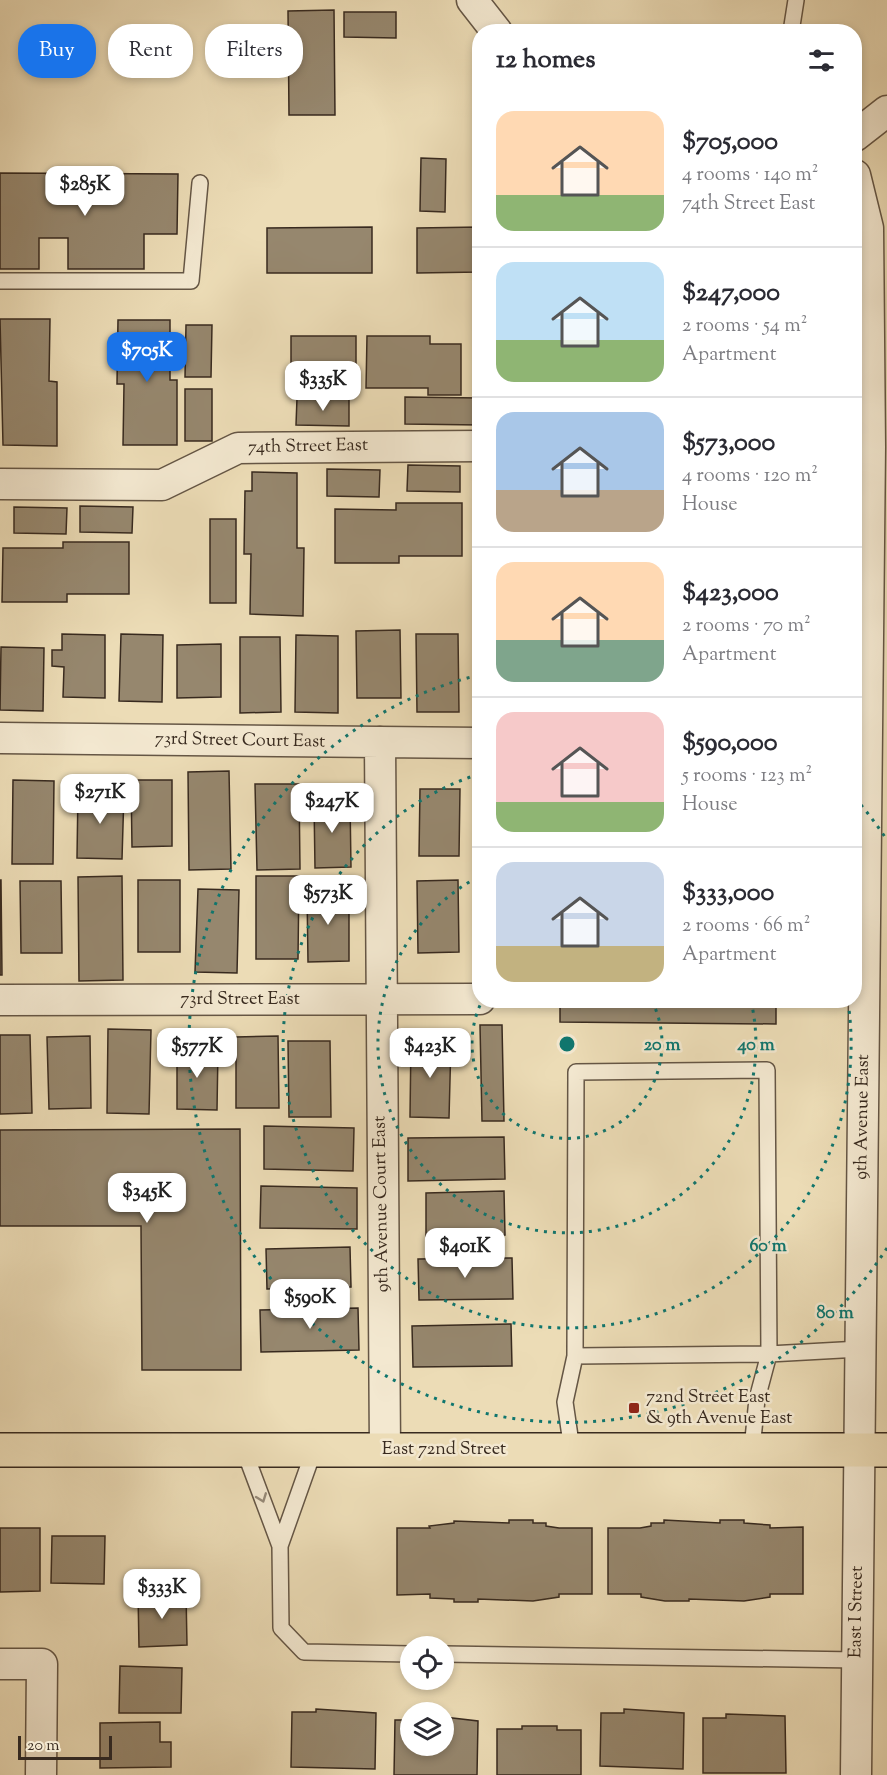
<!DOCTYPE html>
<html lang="en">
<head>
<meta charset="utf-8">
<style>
	body { margin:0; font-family:"Sorts Mill Goudy",serif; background:#f7f7f7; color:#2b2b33; height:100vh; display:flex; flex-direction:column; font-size:22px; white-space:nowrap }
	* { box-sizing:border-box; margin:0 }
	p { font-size:20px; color:#7c7c81 }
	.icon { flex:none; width:33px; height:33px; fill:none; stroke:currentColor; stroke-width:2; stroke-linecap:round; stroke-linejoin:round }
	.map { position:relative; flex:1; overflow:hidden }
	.panel { position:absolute; left:472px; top:24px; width:390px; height:984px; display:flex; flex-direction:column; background:#fff; border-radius:24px; box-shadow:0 3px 9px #0003 }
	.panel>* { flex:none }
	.top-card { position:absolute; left:18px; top:24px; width:364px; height:54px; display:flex; gap:12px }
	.controls { position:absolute; left:400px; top:1636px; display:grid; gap:12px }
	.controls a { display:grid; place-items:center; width:54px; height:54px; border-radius:50%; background:#fff; box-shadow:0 3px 9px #0003; font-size:30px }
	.scale { position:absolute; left:18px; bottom:15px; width:94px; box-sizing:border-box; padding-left:6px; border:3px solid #382a1f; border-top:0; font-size:16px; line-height:21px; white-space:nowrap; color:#382a1f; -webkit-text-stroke:4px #f3e8d0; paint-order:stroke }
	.price { position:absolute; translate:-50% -51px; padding:0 14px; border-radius:12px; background:#fff; color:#222; font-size:20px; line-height:39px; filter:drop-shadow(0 2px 3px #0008) }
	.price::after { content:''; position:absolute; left:50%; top:36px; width:18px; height:14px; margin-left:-9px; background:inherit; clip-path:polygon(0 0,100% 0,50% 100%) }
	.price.current { background:#1a73e8; color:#fff }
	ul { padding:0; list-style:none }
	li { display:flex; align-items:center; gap:18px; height:150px; padding:0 24px }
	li+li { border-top:2px solid #e1e1e2 }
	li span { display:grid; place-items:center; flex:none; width:168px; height:120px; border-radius:18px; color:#555 }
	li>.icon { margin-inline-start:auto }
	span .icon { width:72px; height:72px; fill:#fffc; stroke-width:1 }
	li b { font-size:26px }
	h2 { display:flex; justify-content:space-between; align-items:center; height:72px; padding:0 24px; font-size:26px }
	.tag { padding:0 21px; border-radius:24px; background:#fff; box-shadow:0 3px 9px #0003; font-size:21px; line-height:54px }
	.tag.current { background:#1a73e8; color:#fff }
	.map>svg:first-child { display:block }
	.building { fill:#96876e; stroke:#382a1f; stroke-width:1.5 }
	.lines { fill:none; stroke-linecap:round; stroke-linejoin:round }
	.service-casing { stroke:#655645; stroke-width:18 }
	.minor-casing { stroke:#655645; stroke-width:33 }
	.primary-casing { stroke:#382a1f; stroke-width:36 }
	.service { stroke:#f3e8d0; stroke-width:15 }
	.minor { stroke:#f3e8d0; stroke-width:30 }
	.primary { stroke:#ecdcb6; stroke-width:33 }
	.oneway { stroke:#968978 }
	.ring { fill:none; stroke:#0f766e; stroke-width:3; stroke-dasharray:3 6 }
	.poi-dot { fill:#8f2418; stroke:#f3e8d0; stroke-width:2 }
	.labels { text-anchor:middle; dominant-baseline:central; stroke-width:5; stroke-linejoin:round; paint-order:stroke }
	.street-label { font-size:18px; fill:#382a1f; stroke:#f3e8d0 }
	.poi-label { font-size:18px; fill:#382a1f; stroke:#f3e8d0; text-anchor:start }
	.centre { fill:#0f766e; stroke:#f3e8d0; stroke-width:3 }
	.ring-label { font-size:18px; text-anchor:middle; font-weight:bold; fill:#0f766e; stroke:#f3e8d0; stroke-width:5; stroke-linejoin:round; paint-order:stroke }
</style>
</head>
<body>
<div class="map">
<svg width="887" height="1775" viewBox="0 0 887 1775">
	<rect width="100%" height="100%" fill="#ecdcb6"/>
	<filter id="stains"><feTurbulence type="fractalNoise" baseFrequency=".00333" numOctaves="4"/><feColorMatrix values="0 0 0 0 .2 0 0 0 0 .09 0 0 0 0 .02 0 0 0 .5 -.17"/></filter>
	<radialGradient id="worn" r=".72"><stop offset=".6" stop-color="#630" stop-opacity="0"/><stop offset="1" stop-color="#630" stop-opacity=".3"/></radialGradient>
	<path class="building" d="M 334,10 L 335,115 L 289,115 L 288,11 Z
		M 344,12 L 396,12 L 396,38 L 344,37 Z
		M 421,158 L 446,159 L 445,212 L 420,211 Z
		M 0,173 L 178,174 L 177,234 L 144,234 L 144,269 L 68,269 L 68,238 L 39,238 L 39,269 L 0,269 Z
		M 372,227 L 372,273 L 267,273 L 267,228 Z
		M 480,227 L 480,272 L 417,273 L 417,228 Z
		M 0,319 L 50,319 L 49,381 L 57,382 L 57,446 L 3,445 Z
		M 118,320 L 170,320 L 170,380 L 177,380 L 177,445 L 123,445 L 124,384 L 117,384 Z
		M 186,325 L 212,325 L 211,377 L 185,377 Z
		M 291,336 L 356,336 L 356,387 L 291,387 Z
		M 367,336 L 430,336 L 430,344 L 461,344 L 461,395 L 428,395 L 428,388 L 366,388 Z
		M 185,389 L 212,389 L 212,441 L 185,441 Z
		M 405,397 L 480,398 L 480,425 L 405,424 Z
		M 297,398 L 349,399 L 349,426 L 296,425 Z
		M 408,465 L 460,466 L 460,492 L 407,491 Z
		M 327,469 L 380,470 L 379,497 L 327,496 Z
		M 252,472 L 297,473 L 297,548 L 304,548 L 303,616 L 250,614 L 251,554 L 244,554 L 245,491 L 252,491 Z
		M 396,503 L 462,503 L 462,556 L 399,556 L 399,563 L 335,563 L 335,509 L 396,510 Z
		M 80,506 L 133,507 L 132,533 L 80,532 Z
		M 14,507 L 67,508 L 66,534 L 14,533 Z
		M 210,519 L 236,519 L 236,603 L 210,603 Z
		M 63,542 L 129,542 L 129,594 L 67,594 L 67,602 L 2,602 L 3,548 L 63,548 Z
		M 400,630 L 401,698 L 357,698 L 356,631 Z
		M 62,634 L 105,635 L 105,698 L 63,697 L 64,667 L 52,666 L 52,650 L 62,650 Z
		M 121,634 L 163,635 L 162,702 L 119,701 Z
		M 416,634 L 458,634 L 459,712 L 417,712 Z
		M 296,635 L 338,636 L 338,713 L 295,712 Z
		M 240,637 L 280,637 L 281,712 L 240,713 Z
		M 476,638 L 480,638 L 480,709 L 475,709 Z
		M 221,644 L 221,697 L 177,698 L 177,645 Z
		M 1,647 L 44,648 L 43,711 L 0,710 Z
		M 229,771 L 231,869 L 189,870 L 188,772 Z
		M 13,780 L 54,781 L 53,864 L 12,864 Z
		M 131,780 L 172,780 L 172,846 L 132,847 Z
		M 255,784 L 299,784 L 300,869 L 257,870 Z
		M 476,786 L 480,786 L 480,869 L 475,869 Z
		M 420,789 L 460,789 L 459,856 L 419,856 Z
		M 78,791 L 124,792 L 122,859 L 77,858 Z
		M 350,801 L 351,867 L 315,868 L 314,802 Z
		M 122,876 L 123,980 L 79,981 L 78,877 Z
		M 256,876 L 299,876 L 298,959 L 256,959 Z
		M 477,877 L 480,878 L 480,966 L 476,966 Z
		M 0,880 L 1,880 L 2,975 L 0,975 Z
		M 138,880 L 180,880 L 180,952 L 138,952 Z
		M 458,880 L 459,952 L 418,953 L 417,881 Z
		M 20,881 L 61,881 L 62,953 L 21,953 Z
		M 198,889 L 239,890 L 237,973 L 195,972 Z
		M 349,890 L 349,961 L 308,962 L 307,891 Z
		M 560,1000 L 776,1000 L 776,1024 L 560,1022 Z
		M 480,1025 L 502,1025 L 504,1121 L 482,1121 Z
		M 108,1029 L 151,1030 L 149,1114 L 107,1113 Z
		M 0,1035 L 30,1035 L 32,1113 L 0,1114 Z
		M 90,1036 L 91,1108 L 49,1109 L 47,1037 Z
		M 278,1036 L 279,1108 L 236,1108 L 236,1037 Z
		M 288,1041 L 330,1041 L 331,1117 L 289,1117 Z
		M 411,1041 L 451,1042 L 449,1118 L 410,1117 Z
		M 177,1049 L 218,1049 L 217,1110 L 177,1109 Z
		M 264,1126 L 354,1128 L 353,1171 L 264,1169 Z
		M 240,1129 L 241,1370 L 142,1370 L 141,1226 L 0,1226 L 0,1130 Z
		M 504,1137 L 505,1179 L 408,1181 L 408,1138 Z
		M 261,1186 L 357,1188 L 357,1229 L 260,1228 Z
		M 504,1191 L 505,1235 L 426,1236 L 426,1193 Z
		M 350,1247 L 351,1287 L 267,1289 L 266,1249 Z
		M 512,1258 L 513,1299 L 419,1300 L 418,1259 Z
		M 358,1308 L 359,1350 L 261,1352 L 260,1310 Z
		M 511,1324 L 512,1366 L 413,1367 L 412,1326 Z
		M 509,1520 L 533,1520 L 533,1523 L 546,1523 L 546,1526 L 559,1528 L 592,1528 L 592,1594 L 559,1594 L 559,1597 L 533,1601 L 478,1599 L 478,1602 L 454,1602 L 454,1599 L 430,1598 L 430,1594 L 397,1595 L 397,1528 L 430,1528 L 429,1526 L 454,1523 L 454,1521 L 509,1523 Z
		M 664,1520 L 720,1523 L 720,1520 L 744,1520 L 744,1523 L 770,1525 L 770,1528 L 803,1527 L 803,1594 L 770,1594 L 770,1597 L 744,1601 L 689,1599 L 689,1601 L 665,1601 L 641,1597 L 641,1594 L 608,1594 L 608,1528 L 640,1528 L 651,1526 L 651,1523 L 664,1523 Z
		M 0,1528 L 40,1528 L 40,1591 L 0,1592 Z
		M 52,1536 L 105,1536 L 104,1584 L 51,1583 Z
		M 138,1593 L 186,1593 L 187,1645 L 139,1647 Z
		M 120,1666 L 182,1668 L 181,1713 L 119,1713 Z
		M 316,1709 L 376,1713 L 375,1769 L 291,1767 L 292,1712 L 316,1712 Z
		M 624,1709 L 684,1713 L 683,1769 L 600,1766 L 601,1713 L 624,1713 Z
		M 726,1714 L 785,1716 L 786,1773 L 703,1773 L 703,1718 L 726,1718 Z
		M 444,1717 L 478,1721 L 477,1775 L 394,1775 L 395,1720 L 411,1720 L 411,1746 L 444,1746 Z
		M 160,1722 L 160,1742 L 171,1742 L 171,1767 L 100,1768 L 100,1723 Z
		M 522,1726 L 557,1726 L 557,1730 L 581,1730 L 581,1775 L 497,1775 L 497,1729 L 522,1729 Z"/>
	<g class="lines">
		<g class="service-casing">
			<path id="service" d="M 791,32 L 796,0
				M 0,281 L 191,281 L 200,183
				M 575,1356 L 769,1354 L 860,1349
				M 244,1450 L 280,1546 L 281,1628 L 304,1652 L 411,1654
				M 572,1450 L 565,1402 L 575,1356 L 576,1072 L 767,1070 L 769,1354 L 757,1399 L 752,1449
				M 280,1546 L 314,1450
				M 444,1654 L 857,1660"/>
		</g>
		<g class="minor-casing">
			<path id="minor" d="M 472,0 L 497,32
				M 855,136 L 887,111
				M 855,175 L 868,228 L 870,447 L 856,1775
				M 0,484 L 162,485 L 238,448 L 480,446
				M 0,738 L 480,743
				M 380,742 L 385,1450
				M 0,1000 L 480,999
				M 0,1664 L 42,1664 L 41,1775"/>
		</g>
		<g class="primary-casing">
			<path id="primary" d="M 0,1450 L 887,1450"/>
		</g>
		<use href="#service" class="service"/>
		<use href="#minor" class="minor"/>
		<use href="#primary" class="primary"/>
	</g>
	<defs><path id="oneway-chevron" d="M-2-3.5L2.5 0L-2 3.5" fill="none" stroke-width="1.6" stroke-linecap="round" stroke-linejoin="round" transform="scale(1.5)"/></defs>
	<use class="oneway" href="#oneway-chevron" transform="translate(262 1498) rotate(69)"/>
	<g class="ring">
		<path d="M652 1001A95 95 0 1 1 482 1001"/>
		<path d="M751 1001A189 189 0 1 1 480 876"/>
		<path d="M848 1002A284 284 0 1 1 479 774"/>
		<path d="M887 1248A379 379 0 1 1 479 675M855 798A379 379 0 0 1 887 840"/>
	</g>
	<rect class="poi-dot" x="628" y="1402" width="12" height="12" rx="3"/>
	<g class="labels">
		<g class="street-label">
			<text transform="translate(308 447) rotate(-1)">74th Street East</text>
			<text transform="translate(240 741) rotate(1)">73rd Street Court East</text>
			<text x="240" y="1000">73rd Street East</text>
			<text transform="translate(863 1117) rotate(-89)">9th Avenue East</text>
			<text transform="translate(382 1204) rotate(-91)">9th Avenue Court East</text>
			<text x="444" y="1450">East 72nd Street</text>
			<text transform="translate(857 1612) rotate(-89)">East I Street</text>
		</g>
		<g class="poi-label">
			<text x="646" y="1398">72nd Street East<tspan x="646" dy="21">&amp; 9th Avenue East</tspan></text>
		</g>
	</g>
	<circle cx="567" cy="1044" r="9" class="centre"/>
	<g class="ring-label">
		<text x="662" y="1050">20 m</text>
		<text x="756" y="1050">40 m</text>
		<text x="768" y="1251">60 m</text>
		<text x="835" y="1318">80 m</text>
	</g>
	<rect width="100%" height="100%" filter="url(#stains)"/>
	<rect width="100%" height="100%" fill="url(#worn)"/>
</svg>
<div class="controls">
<a><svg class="icon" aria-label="locate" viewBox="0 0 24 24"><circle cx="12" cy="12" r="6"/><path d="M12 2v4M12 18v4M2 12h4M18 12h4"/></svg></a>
<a><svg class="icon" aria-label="layers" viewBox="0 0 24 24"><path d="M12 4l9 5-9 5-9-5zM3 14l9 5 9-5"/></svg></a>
</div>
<div class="scale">20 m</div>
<b class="price" style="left:85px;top:217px">$285K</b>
<b class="price current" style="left:147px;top:383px">$705K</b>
<b class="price" style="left:323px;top:412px">$335K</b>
<b class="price" style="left:100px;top:825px">$271K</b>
<b class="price" style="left:332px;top:834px">$247K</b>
<b class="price" style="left:328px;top:926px">$573K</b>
<b class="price" style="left:197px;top:1079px">$577K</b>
<b class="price" style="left:430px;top:1079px">$423K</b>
<b class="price" style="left:147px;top:1224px">$345K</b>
<b class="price" style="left:465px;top:1279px">$401K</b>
<b class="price" style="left:310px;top:1330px">$590K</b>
<b class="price" style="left:162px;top:1620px">$333K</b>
<div class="top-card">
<a class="tag current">Buy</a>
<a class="tag">Rent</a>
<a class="tag">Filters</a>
</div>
<section class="panel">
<h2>12 homes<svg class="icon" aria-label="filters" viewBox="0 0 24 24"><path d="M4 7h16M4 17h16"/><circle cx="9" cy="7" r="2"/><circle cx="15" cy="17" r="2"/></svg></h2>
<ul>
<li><span style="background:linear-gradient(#ffd9b3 70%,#8fb573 0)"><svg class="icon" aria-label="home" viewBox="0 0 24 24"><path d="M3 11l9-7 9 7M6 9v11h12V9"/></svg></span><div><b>$705,000</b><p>4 rooms · 140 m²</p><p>74th Street East</p></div></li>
<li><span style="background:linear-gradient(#bfe0f5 65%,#8fb573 0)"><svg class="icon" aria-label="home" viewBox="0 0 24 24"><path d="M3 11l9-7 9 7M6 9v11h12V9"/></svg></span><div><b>$247,000</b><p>2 rooms · 54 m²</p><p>Apartment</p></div></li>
<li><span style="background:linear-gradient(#a9c7e8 65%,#b9a48a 0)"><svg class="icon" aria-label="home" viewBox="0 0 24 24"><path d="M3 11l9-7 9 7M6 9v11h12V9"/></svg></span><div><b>$573,000</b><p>4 rooms · 120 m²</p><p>House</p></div></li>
<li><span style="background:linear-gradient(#ffd9b3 65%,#7fa58c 0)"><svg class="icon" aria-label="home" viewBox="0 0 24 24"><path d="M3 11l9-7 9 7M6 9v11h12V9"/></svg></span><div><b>$423,000</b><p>2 rooms · 70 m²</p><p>Apartment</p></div></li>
<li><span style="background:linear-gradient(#f6c9c9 75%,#8fb573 0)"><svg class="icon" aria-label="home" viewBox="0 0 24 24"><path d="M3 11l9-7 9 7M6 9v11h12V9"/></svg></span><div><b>$590,000</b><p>5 rooms · 123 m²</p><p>House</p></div></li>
<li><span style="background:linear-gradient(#c9d6e8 70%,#c2b280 0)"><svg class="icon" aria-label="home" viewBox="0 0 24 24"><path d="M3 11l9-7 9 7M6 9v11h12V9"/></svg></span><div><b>$333,000</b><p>2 rooms · 66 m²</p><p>Apartment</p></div></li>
</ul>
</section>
</div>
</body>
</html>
